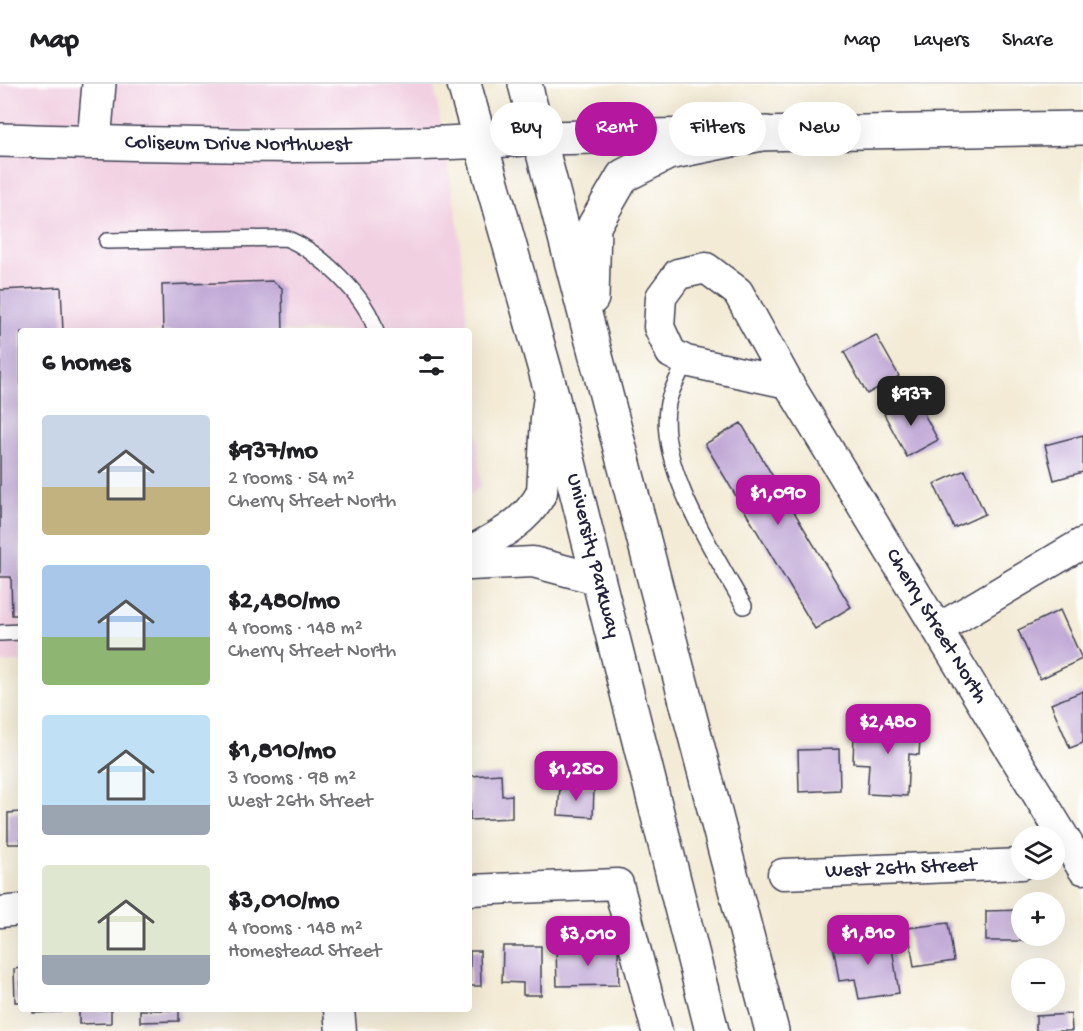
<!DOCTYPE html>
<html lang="en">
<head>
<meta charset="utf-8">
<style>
	body { margin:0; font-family:"Gochi Hand",sans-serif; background:#f2f2f2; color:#202124; height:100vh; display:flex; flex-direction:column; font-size:22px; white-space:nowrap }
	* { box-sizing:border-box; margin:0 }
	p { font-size:20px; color:#757577 }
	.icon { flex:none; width:33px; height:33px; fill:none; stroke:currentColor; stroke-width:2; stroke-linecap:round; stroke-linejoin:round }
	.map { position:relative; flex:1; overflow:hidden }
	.drawer { position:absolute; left:18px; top:244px; width:454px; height:684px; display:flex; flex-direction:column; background:#fff; border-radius:6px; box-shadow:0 6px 24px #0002 }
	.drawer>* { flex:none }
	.guide { position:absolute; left:490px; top:18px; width:502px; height:54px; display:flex; gap:12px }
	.buttons { position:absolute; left:1011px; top:742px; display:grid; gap:12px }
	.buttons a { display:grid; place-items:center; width:54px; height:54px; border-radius:50%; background:#fff; box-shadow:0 6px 24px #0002; font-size:30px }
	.price { position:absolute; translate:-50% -51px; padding:0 14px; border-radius:12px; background:#b5179e; color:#fff; font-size:20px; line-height:39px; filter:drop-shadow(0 2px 3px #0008) }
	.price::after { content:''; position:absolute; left:50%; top:36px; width:18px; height:14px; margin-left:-9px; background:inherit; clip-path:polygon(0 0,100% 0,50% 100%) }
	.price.on { background:#222; color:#fff }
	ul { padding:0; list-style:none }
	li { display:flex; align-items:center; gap:18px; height:150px; padding:0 24px }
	li span { display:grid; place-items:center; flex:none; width:168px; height:120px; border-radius:6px; color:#555 }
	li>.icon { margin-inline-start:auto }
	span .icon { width:72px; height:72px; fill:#fffc; stroke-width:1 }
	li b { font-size:26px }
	h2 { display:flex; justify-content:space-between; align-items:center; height:72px; padding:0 24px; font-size:26px }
	.pill { padding:0 21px; border-radius:27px; background:#fff; box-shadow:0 6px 24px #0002; font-size:21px; line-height:54px }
	.pill.on { background:#b5179e; color:#fff }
	header { display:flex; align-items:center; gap:36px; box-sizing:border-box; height:84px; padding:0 30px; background:#fff; border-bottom:2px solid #e0e0e0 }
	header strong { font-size:28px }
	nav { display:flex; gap:33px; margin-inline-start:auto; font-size:21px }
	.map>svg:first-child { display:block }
	.built { fill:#f1d0e2 }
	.building { fill:#c0a7d5 }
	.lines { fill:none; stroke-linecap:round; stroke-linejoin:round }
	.service-casing { stroke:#414052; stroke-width:18 }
	.minor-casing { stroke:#414052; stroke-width:33 }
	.tertiary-casing { stroke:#414052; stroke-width:36 }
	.primary-casing { stroke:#414052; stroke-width:36 }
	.service { stroke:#fff; stroke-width:15 }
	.minor { stroke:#fff; stroke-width:30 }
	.tertiary { stroke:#fff; stroke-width:33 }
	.primary { stroke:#fff; stroke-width:33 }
	.labels { text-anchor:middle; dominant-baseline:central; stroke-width:4.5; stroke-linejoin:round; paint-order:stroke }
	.street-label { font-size:21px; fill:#22223b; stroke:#fff }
</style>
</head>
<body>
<header>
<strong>Map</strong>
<nav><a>Map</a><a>Layers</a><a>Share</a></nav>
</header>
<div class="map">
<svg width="1083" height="947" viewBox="0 0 1083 947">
	<rect width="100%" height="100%" fill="#fff"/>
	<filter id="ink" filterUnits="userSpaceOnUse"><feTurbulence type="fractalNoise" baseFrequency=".0167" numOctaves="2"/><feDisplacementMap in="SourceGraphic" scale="12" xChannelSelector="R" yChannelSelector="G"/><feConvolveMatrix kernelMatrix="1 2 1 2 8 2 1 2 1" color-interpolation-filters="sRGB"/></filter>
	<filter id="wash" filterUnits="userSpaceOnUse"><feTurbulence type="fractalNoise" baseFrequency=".008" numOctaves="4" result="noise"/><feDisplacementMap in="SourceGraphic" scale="24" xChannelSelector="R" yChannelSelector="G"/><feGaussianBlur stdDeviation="1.35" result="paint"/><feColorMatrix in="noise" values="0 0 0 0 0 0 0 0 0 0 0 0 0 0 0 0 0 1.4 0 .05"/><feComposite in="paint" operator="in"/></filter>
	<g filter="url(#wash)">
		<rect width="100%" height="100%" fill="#f3ebd5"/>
		<path class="built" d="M 0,0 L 434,0 L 458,139 L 468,247 L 21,248 L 21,578 L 0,579 Z
			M 470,266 L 481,402 L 470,411 Z"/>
		<g id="blocks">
			<path class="building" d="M 272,197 L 282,204 L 283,248 L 163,248 L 162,201 Z
				M 61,203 L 63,248 L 21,248 L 21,531 L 12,531 L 11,493 L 0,493 L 0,206 Z
				M 876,251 L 899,292 L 867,310 L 844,268 Z
				M 915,313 L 938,356 L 907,373 L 884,330 Z
				M 741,339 L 851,523 L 815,545 L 705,360 Z
				M 1083,351 L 1083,388 L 1054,396 L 1045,361 Z
				M 965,386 L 985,430 L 954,444 L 934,400 Z
				M 1060,526 L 1082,575 L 1040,595 L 1018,546 Z
				M 1083,607 L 1083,659 L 1070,664 L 1051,620 Z
				M 872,636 L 921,639 L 919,671 L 909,670 L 907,712 L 867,710 L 869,680 L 853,679 L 854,650 L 872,651 Z
				M 839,665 L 840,706 L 799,708 L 798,666 Z
				M 501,690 L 502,712 L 512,711 L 512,734 L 470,736 L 470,692 Z
				M 560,702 L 594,704 L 593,733 L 558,731 Z
				M 21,728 L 21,760 L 8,760 L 8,729 Z
				M 1022,826 L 1022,852 L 1025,852 L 1025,857 L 986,857 L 986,827 Z
				M 948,839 L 954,877 L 914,883 L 908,844 Z
				M 890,851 L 899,909 L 859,915 L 855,895 L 839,897 L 833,860 Z
				M 503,862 L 541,862 L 541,911 L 523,911 L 523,899 L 502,898 Z
				M 618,864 L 619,901 L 557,902 L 556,865 Z
				M 470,867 L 480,867 L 481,902 L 470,902 Z
				M 21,884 L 21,918 L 15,918 L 14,885 Z
				M 33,926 L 62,926 L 62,928 L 33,929 Z
				M 79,926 L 111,926 L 111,939 L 79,940 Z
				M 140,926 L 179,926 L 179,937 L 140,938 Z
				M 1071,930 L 1072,947 L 1036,947 L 1036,932 Z"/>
		</g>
	</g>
	<g filter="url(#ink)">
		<use href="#blocks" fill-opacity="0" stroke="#414052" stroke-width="1.5"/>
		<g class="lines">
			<g class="service-casing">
				<path id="service" d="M 107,157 L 285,154 C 317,165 368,214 376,248
					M 686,277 C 680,290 671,305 668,319 C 655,380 715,470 744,522
					M 0,549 L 21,548"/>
			</g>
			<g class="minor-casing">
				<g id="minor">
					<path id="s1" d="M 788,299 L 686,277 L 671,269 L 659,243 L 661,213 L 678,190 L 706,184 L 738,208 L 788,299 L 1083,785"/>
					<path d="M 470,467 C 497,453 528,437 542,408 L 546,334 L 549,313"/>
					<path d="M 470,481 L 533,478 L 597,495"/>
					<path d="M 938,545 L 1083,459"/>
					<path id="s2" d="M 783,790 L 1022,780"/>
					<path d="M 470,806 L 618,800 L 657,947"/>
					<path d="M 0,828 L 21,826"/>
					<path d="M 339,926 L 341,947"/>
				</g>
			</g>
			<g class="tertiary-casing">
				<path id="tertiary" d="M 541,54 L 1083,44"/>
			</g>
			<g class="primary-casing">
				<g id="primary">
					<path id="s3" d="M 464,0 L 551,307 L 712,947"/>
					<path d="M 525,0 L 772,947"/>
					<path id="s4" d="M 0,56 C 180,61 361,66 541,54"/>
					<path d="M 94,58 L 99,0"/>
					<path d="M 592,214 L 594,142 L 623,92 L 668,69 L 766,49"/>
				</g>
			</g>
			<use href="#service" class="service"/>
			<use href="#minor" class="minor"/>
			<use href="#tertiary" class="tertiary"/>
			<use href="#primary" class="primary"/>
		</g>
	</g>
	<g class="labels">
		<g class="street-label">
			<text stroke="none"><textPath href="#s4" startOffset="238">Coliseum Drive Northwest</textPath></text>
			<text stroke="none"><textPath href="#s3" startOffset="489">University Parkway</textPath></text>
			<text stroke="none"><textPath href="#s1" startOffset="666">Cherry Street North</textPath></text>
			<text stroke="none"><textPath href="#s2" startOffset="118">West 26th Street</textPath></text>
		</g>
	</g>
</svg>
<div class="buttons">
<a><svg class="icon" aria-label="layers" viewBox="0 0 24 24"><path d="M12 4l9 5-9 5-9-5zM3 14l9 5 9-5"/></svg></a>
<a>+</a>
<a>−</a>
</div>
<b class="price on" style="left:911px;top:343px">$937</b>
<b class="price" style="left:778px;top:442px">$1,090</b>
<b class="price" style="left:888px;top:671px">$2,480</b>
<b class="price" style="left:576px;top:718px">$1,250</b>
<b class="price" style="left:868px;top:882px">$1,810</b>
<b class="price" style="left:588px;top:883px">$3,010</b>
<div class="guide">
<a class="pill">Buy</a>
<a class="pill on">Rent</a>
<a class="pill">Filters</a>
<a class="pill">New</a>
</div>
<section class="drawer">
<h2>6 homes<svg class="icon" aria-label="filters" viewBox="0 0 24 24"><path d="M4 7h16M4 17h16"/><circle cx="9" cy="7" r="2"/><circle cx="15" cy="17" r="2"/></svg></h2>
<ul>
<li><span style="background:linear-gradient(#c9d6e8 60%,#c2b280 0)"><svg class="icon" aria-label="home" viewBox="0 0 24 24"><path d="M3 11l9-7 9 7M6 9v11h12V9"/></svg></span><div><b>$937/mo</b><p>2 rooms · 54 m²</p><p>Cherry Street North</p></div></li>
<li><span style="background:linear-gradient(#a9c7e8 60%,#8fb573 0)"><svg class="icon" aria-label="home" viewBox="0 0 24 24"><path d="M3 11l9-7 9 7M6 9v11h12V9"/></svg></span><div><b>$2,480/mo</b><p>4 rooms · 148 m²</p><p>Cherry Street North</p></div></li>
<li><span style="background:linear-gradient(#bfe0f5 75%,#9aa5b1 0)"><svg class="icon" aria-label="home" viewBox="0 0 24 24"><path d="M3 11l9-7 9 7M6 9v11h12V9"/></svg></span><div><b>$1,810/mo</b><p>3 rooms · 98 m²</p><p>West 26th Street</p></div></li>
<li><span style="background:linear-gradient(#dfe7d0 75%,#9aa5b1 0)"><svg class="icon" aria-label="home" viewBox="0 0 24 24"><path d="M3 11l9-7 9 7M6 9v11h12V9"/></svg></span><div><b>$3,010/mo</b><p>4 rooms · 148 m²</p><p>Homestead Street</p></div></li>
</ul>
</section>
</div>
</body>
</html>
